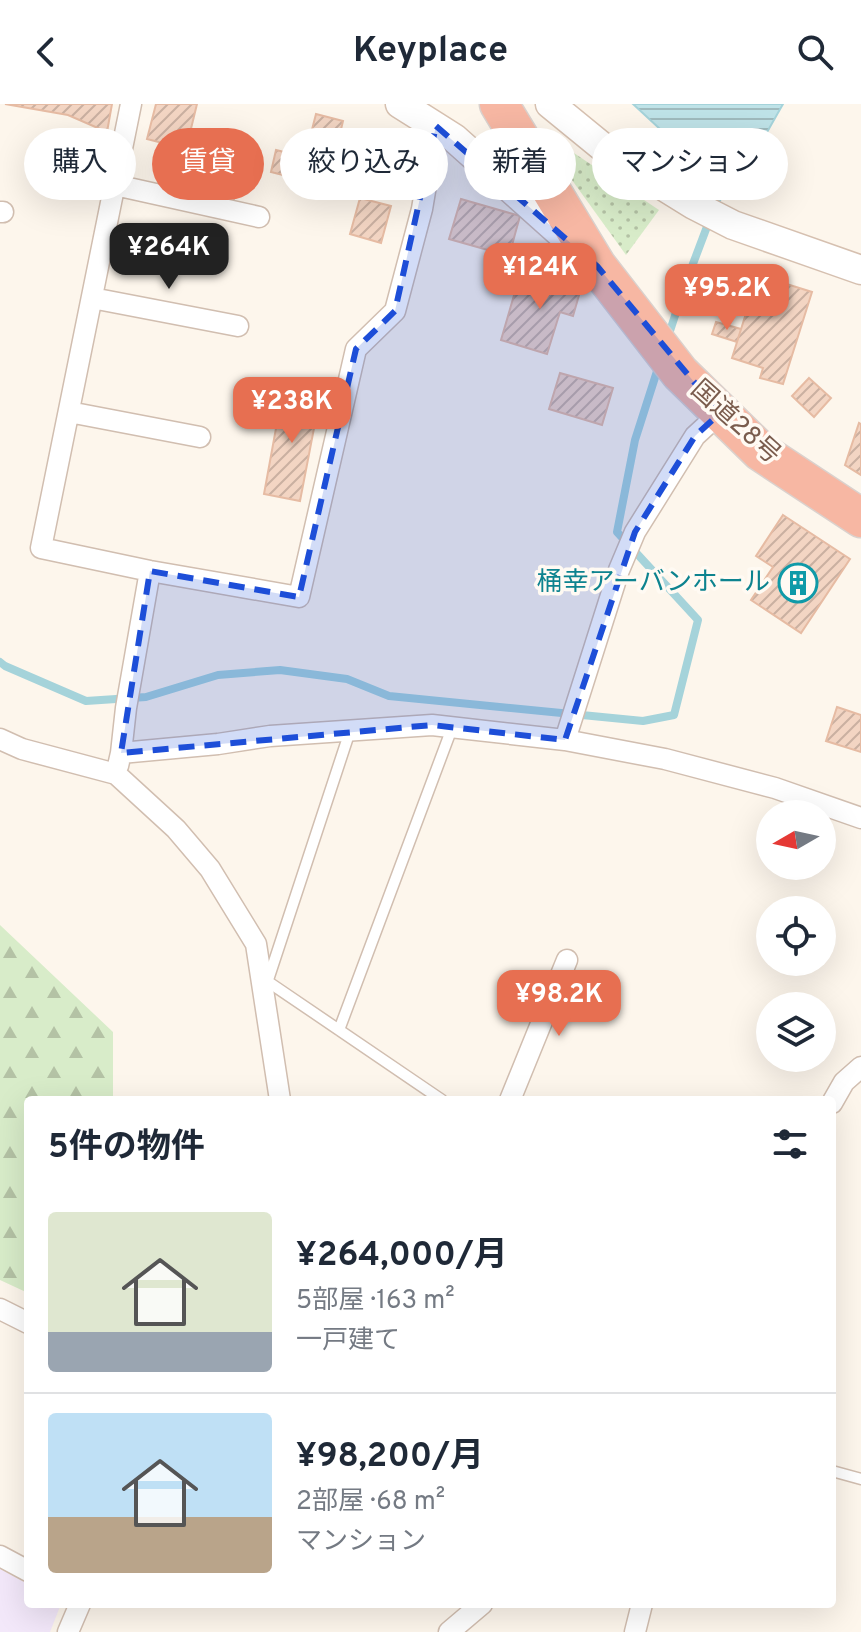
<!DOCTYPE html>
<html lang="ja">
<head>
<meta charset="utf-8">
<style>
	body { margin:0; font-family:Overpass,"Noto Sans JP",sans-serif; background:#f2f2f3; color:#1f2937; height:100vh; display:flex; flex-direction:column; font-size:30px; white-space:nowrap }
	* { box-sizing:border-box; margin:0 }
	p { font-size:26px; color:#747a83 }
	.icon { flex:none; width:44px; height:44px; fill:none; stroke:currentColor; stroke-width:2; stroke-linecap:round; stroke-linejoin:round }
	.map { position:relative; flex:1; overflow:hidden }
	.drawer { position:absolute; left:24px; top:992px; width:812px; height:512px; display:flex; flex-direction:column; background:#fff; border-radius:8px; box-shadow:0 8px 32px #0002 }
	.drawer>* { flex:none }
	.hud { position:absolute; left:24px; top:24px; width:814px; height:72px; display:flex; gap:16px }
	.needle { width:52px; rotate:261deg }
	.buttons { position:absolute; left:756px; top:696px; display:grid; gap:16px }
	.buttons a { display:grid; place-items:center; width:80px; height:80px; border-radius:50%; background:#fff; box-shadow:0 8px 32px #0002; font-size:40px }
	.price { position:absolute; translate:-50% -68px; padding:0 18px; border-radius:16px; background:#e76f51; color:#fff; font-size:26px; line-height:52px; filter:drop-shadow(0 2px 4px #0008) }
	.price::after { content:''; position:absolute; left:50%; top:48px; width:24px; height:18px; margin-left:-12px; background:inherit; clip-path:polygon(0 0,100% 0,50% 100%) }
	.price.current { background:#222; color:#fff }
	ul { padding:0; list-style:none }
	li { display:flex; align-items:center; gap:24px; height:200px; padding:0 24px }
	li+li { border-top:2px solid #e0e1e3 }
	li span { display:grid; place-items:center; flex:none; width:224px; height:160px; border-radius:8px; color:#555 }
	li>.icon { margin-inline-start:auto }
	span .icon { width:96px; height:96px; fill:#fffc; stroke-width:1 }
	li b { font-size:34px }
	h2 { display:flex; justify-content:space-between; align-items:center; height:96px; padding:0 24px; font-size:34px }
	.chip { padding:0 28px; border-radius:36px; background:#fff; box-shadow:0 8px 32px #0002; font-size:28px; line-height:72px }
	.chip.current { background:#e76f51; color:#fff }
	header { display:flex; justify-content:space-between; align-items:center; height:104px; padding:0 24px; background:#fff; font-size:36px; font-weight:700 }
	.map>svg:first-child { display:block }
	.education { fill:#f3e8fa }
	.grass { fill:url(#grass-dots) }
	.forest { fill:url(#forest-firs) }
	.water { fill:url(#water-rules); stroke:#a5d3da; stroke-width:2 }
	.lines { fill:none; stroke-linecap:round; stroke-linejoin:round }
	.stream { stroke:#a5d3da; stroke-width:8 }
	.building { fill:url(#building-hatch); stroke:#e6bba3; stroke-width:2 }
	.lane-casing { stroke:#d1beb0; stroke-width:13 }
	.street-casing { stroke:#d1beb0; stroke-width:23 }
	.secondary-casing { stroke:#d6c0b0; stroke-width:31 }
	.highway-casing { stroke:#dad1cd; stroke-width:41 }
	.lane { stroke:#fff; stroke-width:10 }
	.street { stroke:#fff; stroke-width:20 }
	.secondary { stroke:#fff; stroke-width:28 }
	.highway { stroke:#f7b7a3; stroke-width:38 }
	.marked { fill:#1d4ed8; fill-opacity:0.2; stroke:#1d4ed8; stroke-width:6; stroke-dasharray:16 10; stroke-linejoin:round }
	.labels { text-anchor:middle; dominant-baseline:central; stroke-width:7; stroke-linejoin:round; paint-order:stroke }
	.street-label { font-size:26px; fill:#7a5c4d; stroke:#fffaf3 }
	.culture-label { font-size:26px; fill:#0d838f; stroke:#fffaf3; text-anchor:end }
</style>
</head>
<body>
<header><svg class="icon" aria-label="back" viewBox="0 0 24 24"><path d="M15 5l-7 7 7 7"/></svg>Keyplace<svg class="icon" aria-label="search" viewBox="0 0 24 24"><circle cx="10" cy="10" r="6"/><path d="M15 15l6 6"/></svg></header>
<div class="map">
<svg width="861" height="1528" viewBox="0 0 861 1528">
	<defs>
		<pattern id="grass-dots" width="8" height="8" patternUnits="userSpaceOnUse" patternTransform="scale(2)"><rect width="8" height="8" fill="#d8ecc9"/><path d="M2 2h.1M6 6h.1" fill="none" stroke="#b4c2a5" stroke-width="1.8" stroke-linecap="round"/></pattern>
		<pattern id="forest-firs" width="22" height="20" patternUnits="userSpaceOnUse" patternTransform="scale(2)"><rect width="22" height="20" fill="#d8ecc9"/><path d="M5 1l3.5 6h-7zM16 11l3.5 6h-7z" fill="#b4c2a5"/></pattern>
		<pattern id="water-rules" width="6" height="5" patternUnits="userSpaceOnUse" patternTransform="scale(2)"><rect width="6" height="5" fill="#bfe3e8"/><path d="M0 2.5h6" fill="none" stroke="#a0bbbe"/></pattern>
		<pattern id="building-hatch" width="6" height="6" patternUnits="userSpaceOnUse" patternTransform="scale(2)"><rect width="6" height="6" fill="#f3d5c3"/><path d="M-1 1l2-2M0 6l6-6M5 7l2-2" fill="none" stroke="#cab0a1"/></pattern>
	</defs>
	<rect width="100%" height="100%" fill="#fdf6ec"/>
	<path class="education" d="M 0,1465 L 28,1480 L 28,1500 L 61,1500 L 50,1528 L 0,1528 Z"/>
	<path class="grass" d="M 550,33 L 659,106 L 626,151 L 551,47 Z"/>
	<path class="forest" d="M 0,821 L 113,928 L 113,996 L 28,996 L 28,1189 L 0,1176 Z"/>
	<path class="water" d="M 633,0 L 783,0 L 754,51 L 699,26 L 687,50 Z"/>
	<g class="lines">
		<path class="stream" d="M 668,233 L 685,181 L 728,67 L 728,29
			M 0,558 L 5,562 L 86,597 L 146,593 L 218,571 L 280,566 L 347,575 L 389,592 L 643,617 L 674,611 L 698,516 L 617,428 L 635,336 L 659,261"/>
	</g>
	<path class="building" d="M 5,0 L 112,0 L 107,28 L 68,11 Z
		M 156,0 L 197,0 L 186,45 L 147,35 Z
		M 316,10 L 343,17 L 329,76 L 305,70 L 303,76 L 271,68 L 276,46 L 305,53 Z
		M 191,46 L 243,59 L 233,99 L 181,87 Z
		M 344,52 L 400,68 L 392,94 L 337,78 Z
		M 360,94 L 391,102 L 381,139 L 350,130 Z
		M 461,95 L 520,112 L 509,152 L 449,135 Z
		M 537,167 L 582,181 L 573,212 L 560,208 L 547,250 L 501,236 L 517,181 L 531,186 Z
		M 758,171 L 812,188 L 783,280 L 760,274 L 763,264 L 732,254 Z
		M 716,218 L 741,225 L 737,238 L 712,230 Z
		M 560,269 L 613,284 L 602,321 L 549,305 Z
		M 809,274 L 831,294 L 814,313 L 792,292 Z
		M 283,286 L 320,293 L 300,397 L 264,390 Z
		M 859,319 L 861,320 L 861,371 L 845,361 Z
		M 783,411 L 850,455 L 801,529 L 751,496 L 773,463 L 756,452 Z
		M 837,603 L 861,611 L 861,648 L 826,637 Z"/>
	<g class="lines">
		<g class="lane-casing">
			<path id="lane" d="M 267,877 L 442,996
				M 267,879 L 350,627
				M 339,926 L 452,624
				M 832,1367 L 861,1375"/>
		</g>
		<g class="street-casing">
			<path id="street" d="M 131,0 L 41,444 L 150,467 L 299,493 L 356,245 L 395,207 L 422,105 L 436,22
				M 115,81 L 259,113
				M 0,108 L 3,108
				M 92,194 L 238,222
				M 69,308 L 200,333
				M 0,635 L 22,645 L 116,670 L 176,725 L 210,765 L 256,840 L 280,996
				M 565,636 L 619,466 L 635,428 L 695,332 L 720,309
				M 121,649 L 218,640 L 270,632 L 432,621 L 565,636 L 665,655 L 775,684 L 861,714
				M 118,662 L 121,649 L 126,604 L 150,467
				M 510,996 L 567,856
				M 832,999 L 844,978 L 861,963
				M 0,1205 L 28,1219
				M 0,1452 L 28,1467
				M 68,1528 L 80,1500
				M 449,1528 L 482,1500
				M 635,1528 L 642,1500"/>
		</g>
		<g class="secondary-casing">
			<path id="secondary" d="M 400,0 L 454,34 L 576,143
				M 550,0 L 610,49 L 694,101 L 733,121 L 861,166"/>
		</g>
		<g class="highway-casing">
			<path id="highway" d="M 499,0 L 597,162 L 680,269 L 761,348 L 861,414"/>
		</g>
		<use href="#lane" class="lane"/>
		<use href="#street" class="street"/>
		<use href="#secondary" class="secondary"/>
		<use href="#highway" class="highway"/>
	</g>
	<path class="marked" d="M 436,22 L 597,162 L 720,309 L 695,332 L 635,428 L 565,636 L 432,621 L 121,649 L 150,467 L 299,493 L 356,245 L 395,207 Z"/>
	<defs>
		<g id="building-ring" transform="scale(2)"><circle r="9.5" fill="#fffaf3" stroke="#0f9aa8" stroke-width="1.5"/><path d="M-4-6H4V6H1V3H-1V6H-4ZM-2.5-4.3h1.7v1.8h-1.7ZM.8-4.3h1.7v1.8H.8ZM-2.5-1h1.7V.8h-1.7ZM.8-1h1.7V.8H.8Z" fill="#0f9aa8"/></g>
	</defs>
	<g fill-rule="evenodd">
		<use href="#building-ring" x="798" y="479"/>
	</g>
	<g class="labels">
		<g class="street-label">
			<text transform="translate(735 319) rotate(42)">国道28号</text>
		</g>
		<g class="culture-label">
			<text x="770" y="479">桶幸アーバンホール</text>
		</g>
	</g>
</svg>
<div class="buttons">
<a><svg class="needle" viewBox="-14 -14 28 28"><path d="M0-13l5 13h-10z" fill="#e53935"/><path d="M0 13l5-13h-10z" fill="#747a83"/></svg></a>
<a><svg class="icon" aria-label="locate" viewBox="0 0 24 24"><circle cx="12" cy="12" r="6"/><path d="M12 2v4M12 18v4M2 12h4M18 12h4"/></svg></a>
<a><svg class="icon" aria-label="layers" viewBox="0 0 24 24"><path d="M12 4l9 5-9 5-9-5zM3 14l9 5 9-5"/></svg></a>
</div>
<b class="price current" style="left:169px;top:187px">¥264K</b>
<b class="price" style="left:540px;top:207px">¥124K</b>
<b class="price" style="left:727px;top:228px">¥95.2K</b>
<b class="price" style="left:292px;top:341px">¥238K</b>
<b class="price" style="left:559px;top:934px">¥98.2K</b>
<div class="hud">
<a class="chip">購入</a>
<a class="chip current">賃貸</a>
<a class="chip">絞り込み</a>
<a class="chip">新着</a>
<a class="chip">マンション</a>
</div>
<section class="drawer">
<h2>5件の物件<svg class="icon" aria-label="filters" viewBox="0 0 24 24"><path d="M4 7h16M4 17h16"/><circle cx="9" cy="7" r="2"/><circle cx="15" cy="17" r="2"/></svg></h2>
<ul>
<li><span style="background:linear-gradient(#dfe7d0 75%,#9aa5b1 0)"><svg class="icon" aria-label="home" viewBox="0 0 24 24"><path d="M3 11l9-7 9 7M6 9v11h12V9"/></svg></span><div><b>¥264,000/月</b><p>5部屋 · 163 m²</p><p>一戸建て</p></div></li>
<li><span style="background:linear-gradient(#bfe0f5 65%,#b9a48a 0)"><svg class="icon" aria-label="home" viewBox="0 0 24 24"><path d="M3 11l9-7 9 7M6 9v11h12V9"/></svg></span><div><b>¥98,200/月</b><p>2部屋 · 68 m²</p><p>マンション</p></div></li>
</ul>
</section>
</div>
</body>
</html>
